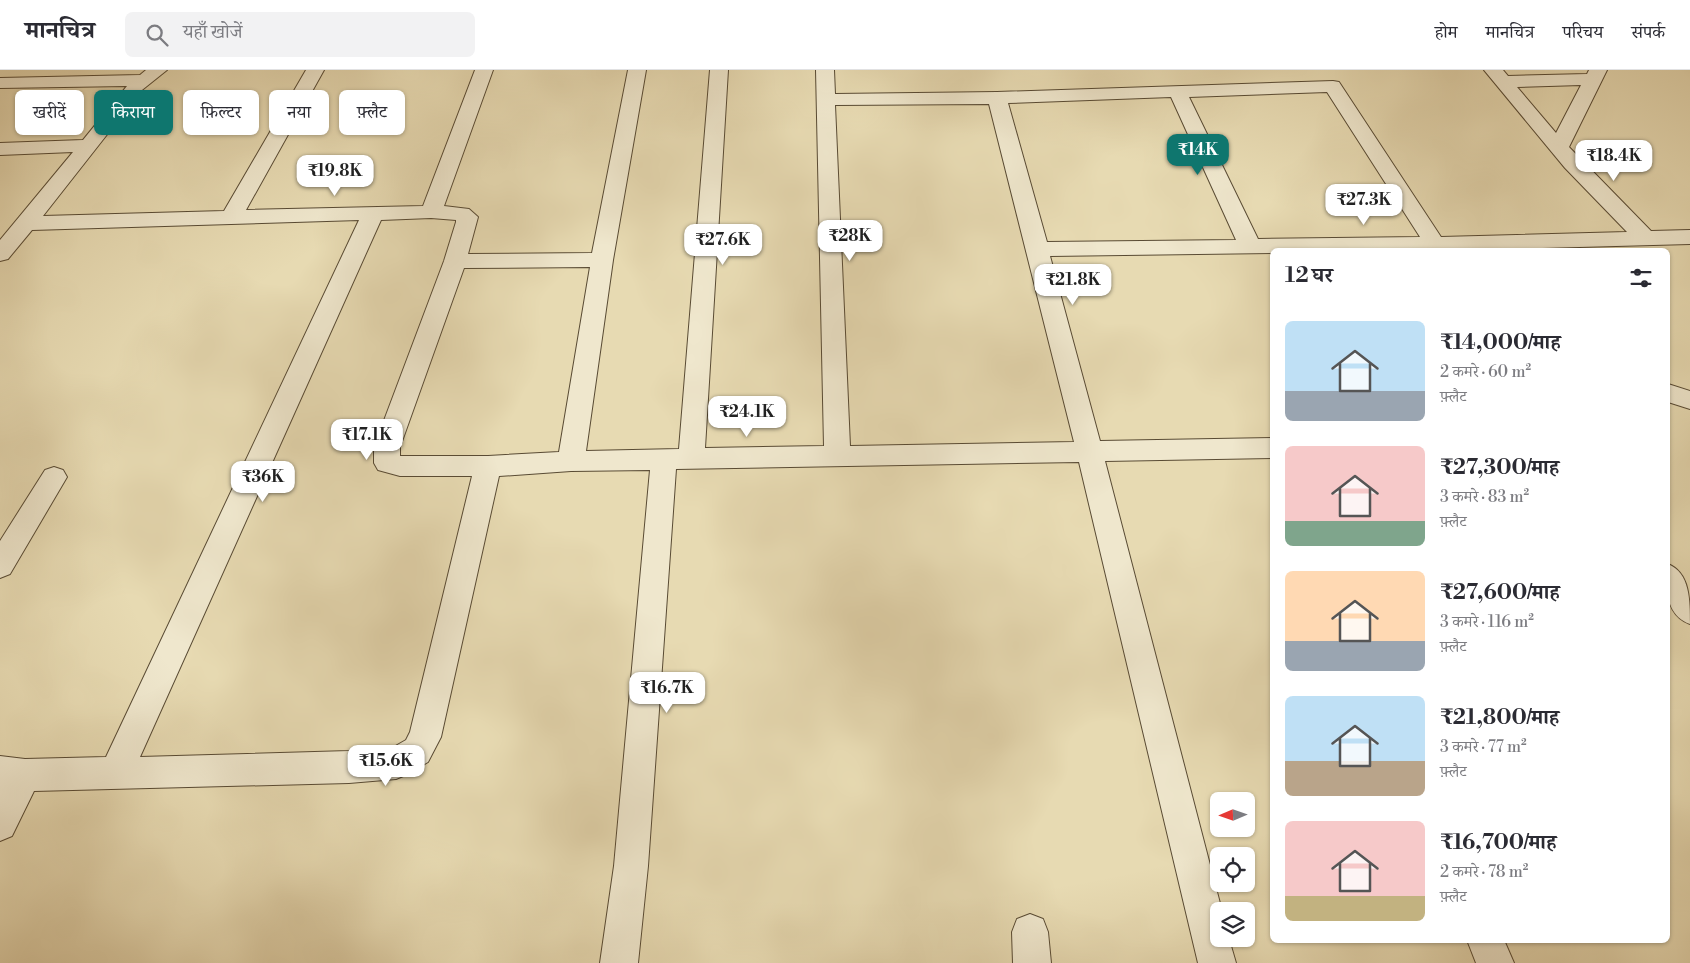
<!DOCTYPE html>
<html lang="hi">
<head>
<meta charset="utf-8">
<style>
	body { margin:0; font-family:"Libre Bodoni","Noto Serif Devanagari",serif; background:#f2f2f3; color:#2b2b33; height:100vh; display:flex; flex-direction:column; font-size:19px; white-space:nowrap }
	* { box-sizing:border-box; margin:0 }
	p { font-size:16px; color:#7c7c81 }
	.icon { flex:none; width:28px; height:28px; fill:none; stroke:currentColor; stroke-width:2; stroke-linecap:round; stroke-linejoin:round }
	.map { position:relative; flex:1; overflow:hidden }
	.panel { position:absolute; left:1270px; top:178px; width:400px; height:695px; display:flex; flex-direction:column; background:#fff; border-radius:8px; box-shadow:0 1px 4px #0004 }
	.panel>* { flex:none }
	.top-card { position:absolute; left:15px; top:20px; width:475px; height:45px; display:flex; gap:10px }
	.needle { width:32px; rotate:268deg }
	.buttons { position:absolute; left:1210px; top:722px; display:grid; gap:10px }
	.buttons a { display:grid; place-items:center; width:45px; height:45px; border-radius:8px; background:#fff; box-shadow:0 1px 4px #0004; font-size:25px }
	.price { position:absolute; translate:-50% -42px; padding:0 11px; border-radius:10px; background:#fff; color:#222; font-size:16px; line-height:32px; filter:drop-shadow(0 1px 2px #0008) }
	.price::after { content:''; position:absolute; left:50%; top:30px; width:15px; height:11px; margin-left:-8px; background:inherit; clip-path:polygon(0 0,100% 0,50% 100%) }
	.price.current { background:#0f766e; color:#fff }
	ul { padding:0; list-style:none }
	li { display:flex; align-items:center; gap:15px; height:125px; padding:0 15px }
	li span { display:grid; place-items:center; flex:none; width:140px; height:100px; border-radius:8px; color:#555 }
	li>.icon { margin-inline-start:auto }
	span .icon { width:60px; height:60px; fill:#fffc; stroke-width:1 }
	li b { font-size:21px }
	h2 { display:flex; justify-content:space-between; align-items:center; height:60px; padding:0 15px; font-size:21px }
	.tag { padding:0 18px; border-radius:8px; background:#fff; box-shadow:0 1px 4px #0004; font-size:18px; line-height:45px }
	.tag.current { background:#0f766e; color:#fff }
	header { display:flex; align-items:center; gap:30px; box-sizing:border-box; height:70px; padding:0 25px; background:#fff; border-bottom:1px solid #e1e1e2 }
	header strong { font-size:24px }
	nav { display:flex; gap:28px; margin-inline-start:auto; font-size:18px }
	.search { width:350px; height:45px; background:#f2f2f3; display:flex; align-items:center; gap:12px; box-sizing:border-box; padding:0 18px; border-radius:8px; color:#7c7c81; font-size:19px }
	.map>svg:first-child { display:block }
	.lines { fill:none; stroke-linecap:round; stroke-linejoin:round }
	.street-casing { stroke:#594b34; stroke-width:2 }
	.street { fill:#efe7cd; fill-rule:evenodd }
</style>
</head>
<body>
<header>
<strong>मानचित्र</strong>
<div class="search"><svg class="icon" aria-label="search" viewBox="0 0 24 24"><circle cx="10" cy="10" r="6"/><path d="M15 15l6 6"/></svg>यहाँ खोजें</div>
<nav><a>होम</a><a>मानचित्र</a><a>परिचय</a><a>संपर्क</a></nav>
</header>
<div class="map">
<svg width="1690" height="893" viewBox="0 0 1690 893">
	<rect width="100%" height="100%" fill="#e7dab2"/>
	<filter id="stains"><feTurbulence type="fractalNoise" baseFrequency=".004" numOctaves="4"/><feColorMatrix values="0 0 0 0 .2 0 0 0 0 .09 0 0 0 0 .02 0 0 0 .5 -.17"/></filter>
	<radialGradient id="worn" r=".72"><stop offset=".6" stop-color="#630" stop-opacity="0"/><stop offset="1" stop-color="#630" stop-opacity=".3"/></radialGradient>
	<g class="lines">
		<g class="street-casing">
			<path id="street" d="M 146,0 L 167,0 L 142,20 L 43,146 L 224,141 L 306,0 L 324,0 L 246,140 L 423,136 L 475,0 L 493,0 L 444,136 L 469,139 L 478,147 L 468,184 L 592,183 L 628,0 L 646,0 L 613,190 L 586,381 L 679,379 L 710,0 L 728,0 L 705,378 L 824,376 L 816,0 L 834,0 L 835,24 L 997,22 L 1333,11 L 1339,12 L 1441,167 L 1627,162 L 1565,98 L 1484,0 L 1503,0 L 1508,6 L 1587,4 L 1589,0 L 1607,0 L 1569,77 L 1651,161 L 1690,160 L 1690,174 L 1468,180 L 1272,180 L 1272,183 L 1050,186 L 1100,371 L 1272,368 L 1272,388 L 1105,391 L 1222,841 L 1219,841 L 1219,869 L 1229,869 L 1236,893 L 1198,893 L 1079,392 L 676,399 L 648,796 L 638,893 L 600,893 L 614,796 L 650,400 L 571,401 L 499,406 L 441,667 L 428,692 L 408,704 L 396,709 L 349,713 L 34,721 L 12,766 L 0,771 L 0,686 L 25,689 L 106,687 L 359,150 L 32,160 L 8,189 L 0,191 L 0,170 L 73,82 L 0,85 L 0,73 L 83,70 L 127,16 L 0,18 L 0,8 L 140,5 ZM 1581,15 L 1556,63 L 1517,17 ZM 1327,22 L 1420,167 L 1258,169 L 1189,27 ZM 1171,27 L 1236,170 L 1047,172 L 1008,33 ZM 989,34 L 1074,372 L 850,376 L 835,35 ZM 431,148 L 456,150 L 456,152 L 444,191 L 374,377 L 374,393 L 378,400 L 400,406 L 472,406 L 410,662 L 406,670 L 392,678 L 349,681 L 140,687 L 381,150 ZM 590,197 L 559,382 L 488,386 L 400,386 L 400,377 L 464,198 Z
				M 1668,314 L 1690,321 L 1690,339 L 1668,332 Z
				M 54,397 L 63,400 L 67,407 L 10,504 L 0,508 L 0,471 L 45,400 Z
				M 1668,494 C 1690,503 1690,530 1690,554 C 1665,545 1665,516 1668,494 Z
				M 1030,844 L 1043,849 L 1048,862 L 1051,893 L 1013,893 L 1012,862 L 1017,849 Z
				M 1467,870 L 1504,870 L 1514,893 L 1476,893 Z"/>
		</g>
		<use href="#street" class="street"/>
	</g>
	<rect width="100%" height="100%" filter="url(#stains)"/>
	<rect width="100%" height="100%" fill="url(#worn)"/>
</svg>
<div class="buttons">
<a><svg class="needle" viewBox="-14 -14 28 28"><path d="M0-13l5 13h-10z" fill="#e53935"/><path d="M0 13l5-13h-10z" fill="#7c7c81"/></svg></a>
<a><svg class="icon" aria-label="locate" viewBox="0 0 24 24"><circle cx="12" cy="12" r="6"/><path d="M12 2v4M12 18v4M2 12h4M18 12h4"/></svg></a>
<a><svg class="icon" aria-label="layers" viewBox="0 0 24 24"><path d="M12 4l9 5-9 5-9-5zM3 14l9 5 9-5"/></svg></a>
</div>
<b class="price current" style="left:1198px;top:106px">₹14K</b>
<b class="price" style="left:1614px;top:112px">₹18.4K</b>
<b class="price" style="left:335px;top:127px">₹19.8K</b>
<b class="price" style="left:1364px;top:156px">₹27.3K</b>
<b class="price" style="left:850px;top:192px">₹28K</b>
<b class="price" style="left:723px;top:196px">₹27.6K</b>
<b class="price" style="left:1073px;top:236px">₹21.8K</b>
<b class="price" style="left:747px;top:368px">₹24.1K</b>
<b class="price" style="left:367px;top:391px">₹17.1K</b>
<b class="price" style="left:263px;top:433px">₹36K</b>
<b class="price" style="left:667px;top:644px">₹16.7K</b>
<b class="price" style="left:386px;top:717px">₹15.6K</b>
<div class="top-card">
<a class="tag">खरीदें</a>
<a class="tag current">किराया</a>
<a class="tag">फ़िल्टर</a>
<a class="tag">नया</a>
<a class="tag">फ़्लैट</a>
</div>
<section class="panel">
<h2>12 घर<svg class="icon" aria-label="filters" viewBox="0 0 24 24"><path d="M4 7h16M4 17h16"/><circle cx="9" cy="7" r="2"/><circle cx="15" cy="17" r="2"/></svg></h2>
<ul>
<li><span style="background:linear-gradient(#bfe0f5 70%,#9aa5b1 0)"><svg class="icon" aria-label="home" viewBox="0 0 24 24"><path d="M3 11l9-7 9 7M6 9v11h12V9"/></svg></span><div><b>₹14,000/माह</b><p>2 कमरे · 60 m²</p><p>फ़्लैट</p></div></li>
<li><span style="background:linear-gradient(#f6c9c9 75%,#7fa58c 0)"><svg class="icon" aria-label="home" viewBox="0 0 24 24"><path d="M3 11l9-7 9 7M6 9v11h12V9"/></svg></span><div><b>₹27,300/माह</b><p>3 कमरे · 83 m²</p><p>फ़्लैट</p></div></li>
<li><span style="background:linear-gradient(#ffd9b3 70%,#9aa5b1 0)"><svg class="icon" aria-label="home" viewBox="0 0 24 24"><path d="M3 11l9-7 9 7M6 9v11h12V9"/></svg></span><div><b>₹27,600/माह</b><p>3 कमरे · 116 m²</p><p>फ़्लैट</p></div></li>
<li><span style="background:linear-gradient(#bfe0f5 65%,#b9a48a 0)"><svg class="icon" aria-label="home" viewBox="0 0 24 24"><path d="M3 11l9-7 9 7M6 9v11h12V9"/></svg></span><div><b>₹21,800/माह</b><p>3 कमरे · 77 m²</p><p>फ़्लैट</p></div></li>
<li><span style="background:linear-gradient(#f6c9c9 75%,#c2b280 0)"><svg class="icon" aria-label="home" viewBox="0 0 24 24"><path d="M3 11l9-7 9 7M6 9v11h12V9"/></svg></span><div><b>₹16,700/माह</b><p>2 कमरे · 78 m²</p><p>फ़्लैट</p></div></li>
</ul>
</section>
</div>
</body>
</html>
